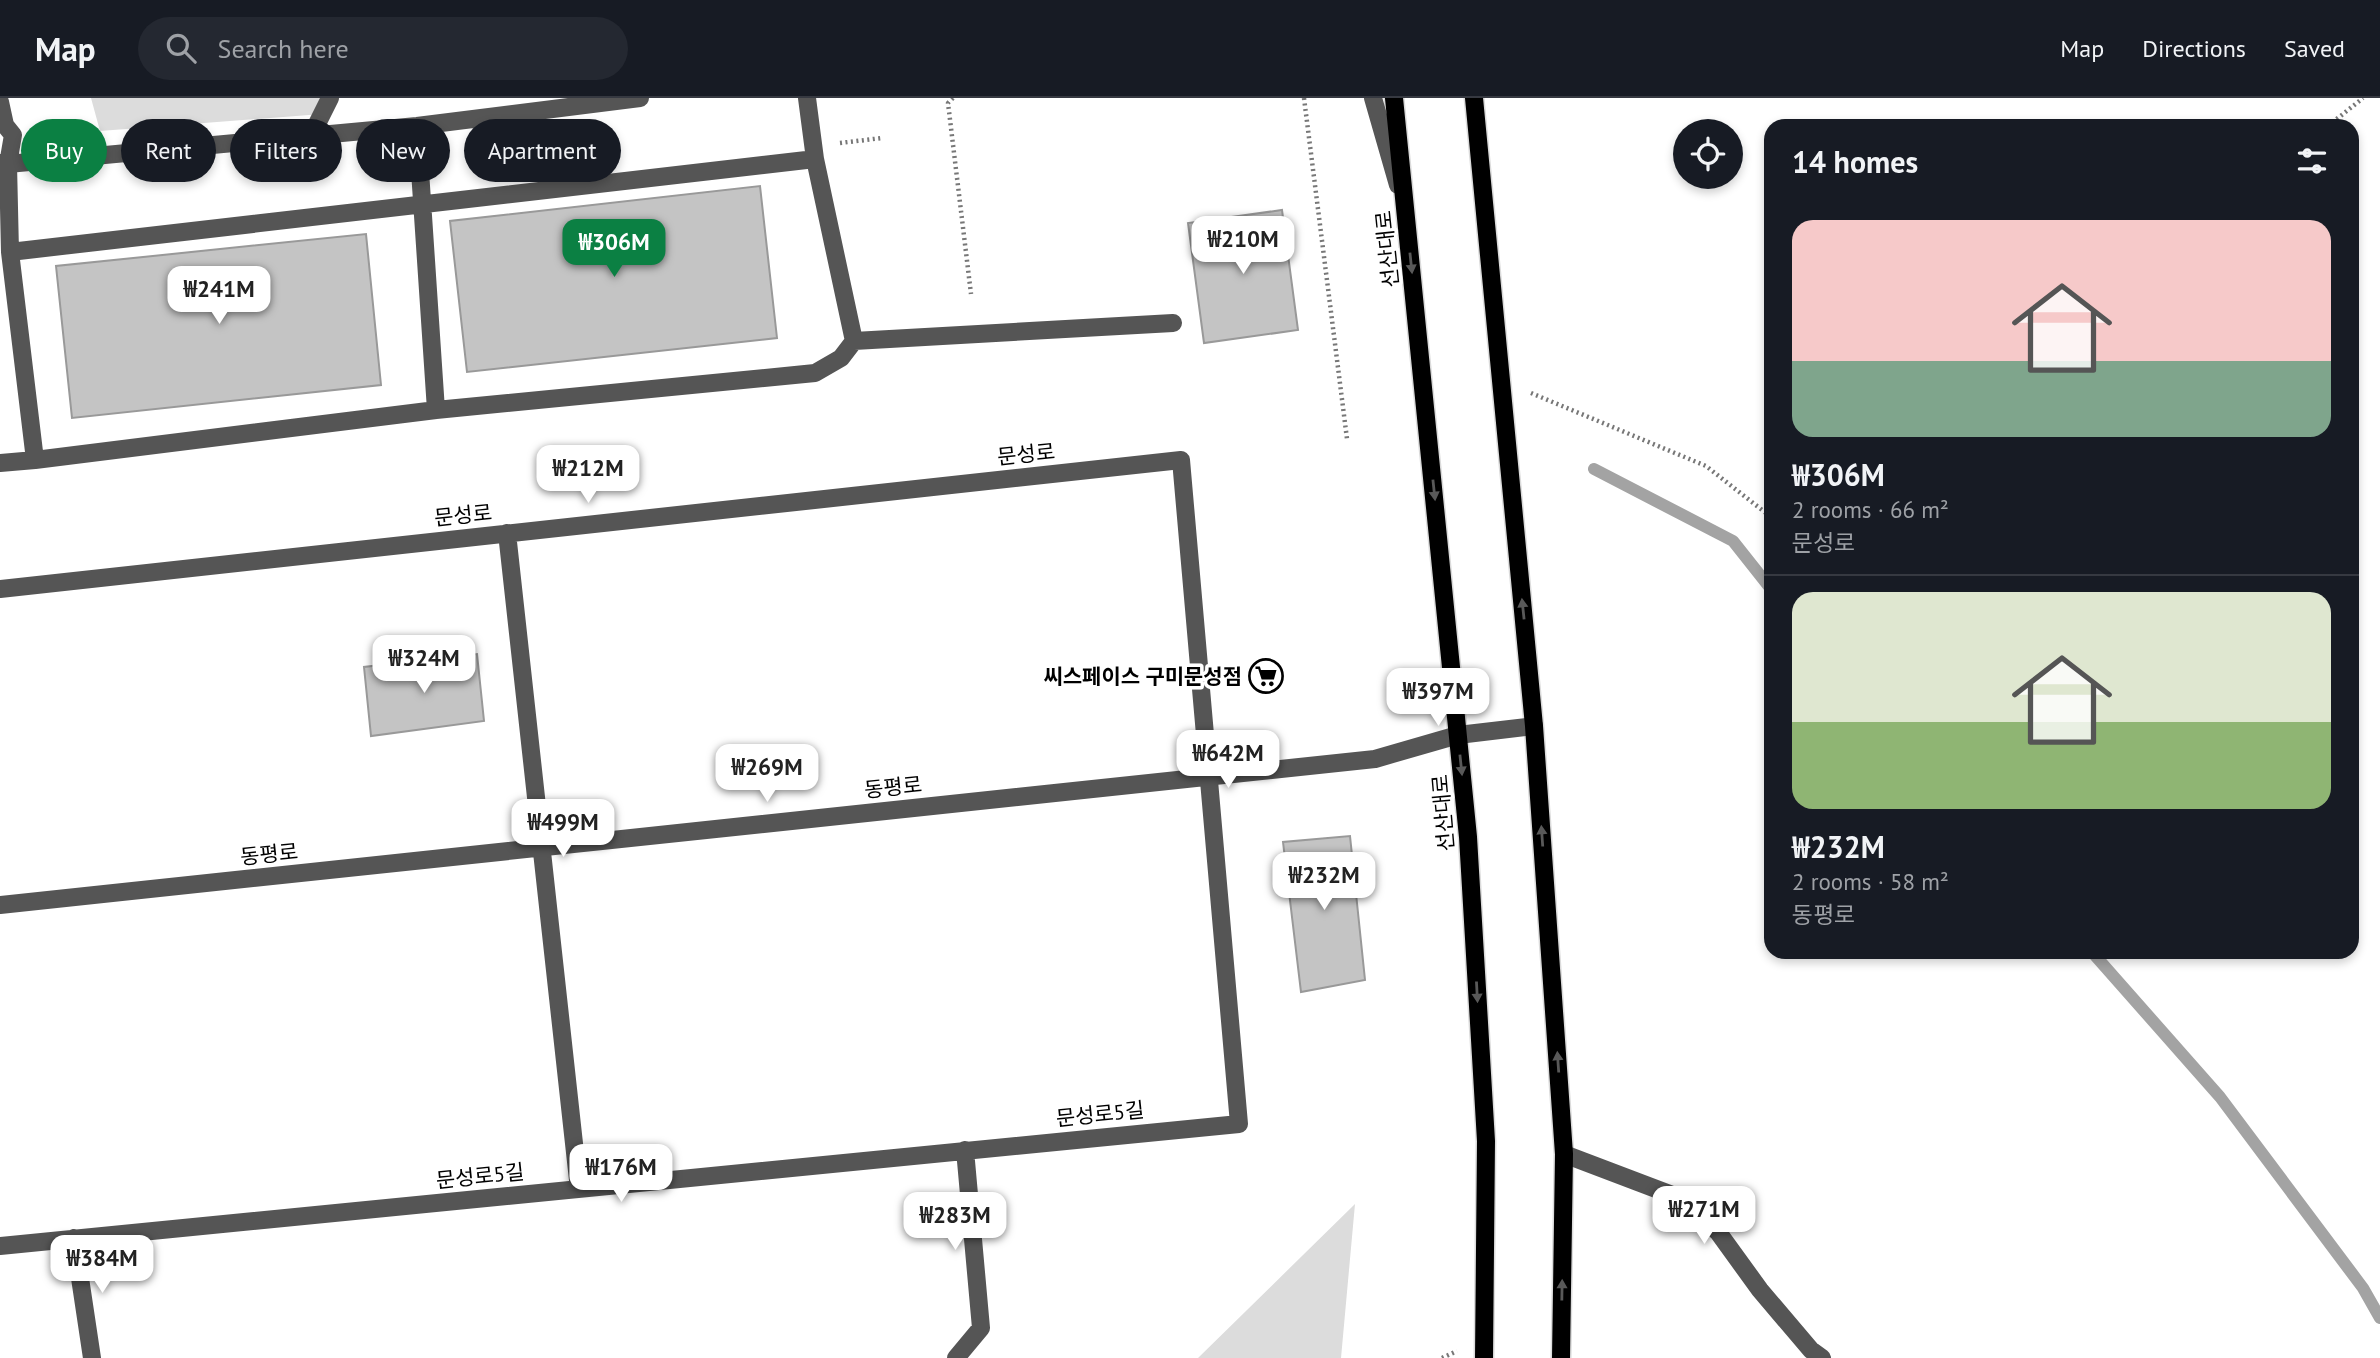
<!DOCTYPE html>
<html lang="en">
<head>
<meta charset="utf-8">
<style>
	body { margin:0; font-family:"PT Sans","Noto Sans KR",sans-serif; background:#242831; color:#f1f3f6; height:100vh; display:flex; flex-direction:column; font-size:26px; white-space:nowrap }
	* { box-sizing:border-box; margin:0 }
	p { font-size:23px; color:#9ea1a6 }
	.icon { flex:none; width:38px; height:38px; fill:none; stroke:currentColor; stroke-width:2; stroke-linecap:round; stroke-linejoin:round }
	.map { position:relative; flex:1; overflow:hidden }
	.panel { position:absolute; left:1764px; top:21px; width:595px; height:840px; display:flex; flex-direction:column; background:#171b24; border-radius:21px; box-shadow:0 4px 10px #0003 }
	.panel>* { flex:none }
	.top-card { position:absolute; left:21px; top:21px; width:665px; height:63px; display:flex; gap:14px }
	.buttons { position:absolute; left:1673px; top:21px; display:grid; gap:14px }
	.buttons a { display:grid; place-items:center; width:70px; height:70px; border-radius:50%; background:#171b24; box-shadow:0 4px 10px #0003; font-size:35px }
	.price { position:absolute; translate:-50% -60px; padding:0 16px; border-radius:14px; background:#fff; color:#222; font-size:23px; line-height:46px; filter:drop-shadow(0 2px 4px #0008) }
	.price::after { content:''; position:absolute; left:50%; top:42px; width:21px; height:16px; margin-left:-10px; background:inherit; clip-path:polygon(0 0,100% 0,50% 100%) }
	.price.on { background:#0b8043; color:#fff }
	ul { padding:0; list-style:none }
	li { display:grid; align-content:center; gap:14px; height:371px; padding:0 28px }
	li+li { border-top:2px solid #363941 }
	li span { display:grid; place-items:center; height:217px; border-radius:21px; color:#555 }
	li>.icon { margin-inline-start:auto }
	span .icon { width:126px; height:126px; fill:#fffc; stroke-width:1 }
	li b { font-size:30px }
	h2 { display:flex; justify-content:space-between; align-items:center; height:84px; padding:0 28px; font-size:30px }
	.chip { padding:0 24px; border-radius:32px; background:#171b24; box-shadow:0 4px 10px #0003; font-size:24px; line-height:63px }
	.chip.on { background:#0b8043; color:#fff }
	header { display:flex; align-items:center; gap:42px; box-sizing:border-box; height:98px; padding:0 35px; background:#171b24; border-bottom:2px solid #363941 }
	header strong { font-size:33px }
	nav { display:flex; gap:38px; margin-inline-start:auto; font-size:24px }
	.search { width:490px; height:63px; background:#242831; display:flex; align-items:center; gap:18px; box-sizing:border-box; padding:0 24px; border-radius:38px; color:#9ea1a6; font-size:26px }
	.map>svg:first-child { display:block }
	.green { fill:#dcdcdc }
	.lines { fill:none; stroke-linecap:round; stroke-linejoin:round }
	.stream { stroke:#a3a3a3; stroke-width:12 }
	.building { fill:#c4c4c4; stroke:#999; stroke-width:2 }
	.major-casing { stroke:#dbdbdb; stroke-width:21 }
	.path { stroke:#777; stroke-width:4.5; stroke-dasharray:2 3.5; stroke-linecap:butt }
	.minor { stroke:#555; stroke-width:18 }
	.major { stroke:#000; stroke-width:18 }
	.oneway { fill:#595959 }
	.labels { text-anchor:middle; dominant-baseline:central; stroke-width:7; stroke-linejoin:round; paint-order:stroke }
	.street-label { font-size:21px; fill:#000; stroke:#fff }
	.poi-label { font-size:21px; font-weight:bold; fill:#000; stroke:#fff; text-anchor:end }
</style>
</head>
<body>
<header>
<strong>Map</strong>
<div class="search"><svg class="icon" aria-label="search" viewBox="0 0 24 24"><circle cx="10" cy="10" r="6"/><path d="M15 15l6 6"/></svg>Search here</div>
<nav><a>Map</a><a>Directions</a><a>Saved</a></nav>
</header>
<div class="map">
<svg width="2380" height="1260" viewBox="0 0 2380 1260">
	<rect width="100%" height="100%" fill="#fff"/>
	<path class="green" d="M 91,0 L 333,0 L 322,16 L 100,33 Z
		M 1355,1106 L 1341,1260 L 1198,1260 Z"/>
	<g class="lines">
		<path class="stream" d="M 1594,371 L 1733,443 L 1771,491
			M 2092,854 L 2220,999 L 2363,1190 L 2380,1220"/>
	</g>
	<path class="building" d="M 760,88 L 777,240 L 467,274 L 450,123 Z
		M 1282,112 L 1298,232 L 1204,245 L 1188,125 Z
		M 366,136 L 381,287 L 72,320 L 56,168 Z
		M 477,556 L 484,623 L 371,638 L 364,569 Z
		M 1350,738 L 1365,882 L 1301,894 L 1283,744 Z"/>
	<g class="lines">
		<g class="major-casing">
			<path id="major" d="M 1394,0 L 1468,739 L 1486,1043 L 1484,1260
				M 1474,0 L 1534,628 L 1564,1056 L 1561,1260"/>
		</g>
		<path class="path" d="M 953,0 L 948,5 L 971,196
			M 1304,0 L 1347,341
			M 2328,28 L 2363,0
			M 840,45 L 882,40
			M 1531,295 L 1706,368 L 1771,419
			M 1442,1260 L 1457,1253"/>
		<path class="minor" d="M 1373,0 L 1398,87
			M 0,4 L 5,27 L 13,37 L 8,66 L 417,28 L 640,0
			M 417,28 L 436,312
			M 311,38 L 330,0
			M 0,65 L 8,66 L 10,154 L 35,362 L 436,312 L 815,275 L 841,260 L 854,243 L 815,61 L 807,0
			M 10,154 L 815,61
			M 854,243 L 1173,225
			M 0,365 L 35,362
			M 507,435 L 579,1091
			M 0,491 L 1181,362 L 1239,1026 L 0,1148
			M 0,807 L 1375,661 L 1458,637 L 1534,628
			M 1564,1056 L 1680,1100 L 1718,1134 L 1760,1192 L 1811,1252 L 1822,1260
			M 74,1140 L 92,1260
			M 956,1260 L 981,1230 L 965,1052"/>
		<use href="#major" class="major"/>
	</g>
	<defs><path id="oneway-solid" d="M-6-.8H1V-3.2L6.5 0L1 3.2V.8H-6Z" transform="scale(1.75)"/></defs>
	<g class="oneway">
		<use href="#oneway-solid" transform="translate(1411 165) rotate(84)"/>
		<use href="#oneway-solid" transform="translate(1434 392) rotate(84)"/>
		<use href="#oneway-solid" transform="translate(1523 511) rotate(-96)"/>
		<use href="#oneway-solid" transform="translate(1461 667) rotate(84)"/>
		<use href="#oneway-solid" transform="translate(1542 738) rotate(-94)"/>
		<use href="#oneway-solid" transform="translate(1477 894) rotate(87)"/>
		<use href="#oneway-solid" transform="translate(1558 964) rotate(-94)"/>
		<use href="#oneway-solid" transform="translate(1562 1192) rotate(-89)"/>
	</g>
	<defs>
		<g id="supermarket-ring" transform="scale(1.75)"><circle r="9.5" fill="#fff" stroke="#000" stroke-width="1.5"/><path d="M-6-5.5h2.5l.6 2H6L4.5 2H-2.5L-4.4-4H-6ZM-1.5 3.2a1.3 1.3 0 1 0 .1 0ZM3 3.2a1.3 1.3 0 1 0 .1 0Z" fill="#000"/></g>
	</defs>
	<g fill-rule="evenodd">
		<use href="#supermarket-ring" x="1266" y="578"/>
	</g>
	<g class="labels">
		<g class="street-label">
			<text transform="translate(1387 151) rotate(-96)">선산대로</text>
			<text transform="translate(1026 356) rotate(-6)">문성로</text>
			<text transform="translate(463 417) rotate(-6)">문성로</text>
			<text transform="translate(893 689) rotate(-6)">동평로</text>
			<text transform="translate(1443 715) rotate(-95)">선산대로</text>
			<text transform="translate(269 756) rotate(-6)">동평로</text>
			<text transform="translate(1100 1016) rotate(-6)">문성로5길</text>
			<text transform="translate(480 1078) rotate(-6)">문성로5길</text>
		</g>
		<g class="poi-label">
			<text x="1242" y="578">씨스페이스 구미문성점</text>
		</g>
	</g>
</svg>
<div class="buttons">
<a><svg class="icon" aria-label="locate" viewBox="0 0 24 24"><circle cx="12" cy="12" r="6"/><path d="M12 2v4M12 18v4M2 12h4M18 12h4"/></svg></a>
</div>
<b class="price" style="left:1243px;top:178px">₩210M</b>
<b class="price on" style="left:614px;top:181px">₩306M</b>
<b class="price" style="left:219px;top:228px">₩241M</b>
<b class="price" style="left:588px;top:407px">₩212M</b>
<b class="price" style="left:424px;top:597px">₩324M</b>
<b class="price" style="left:1438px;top:630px">₩397M</b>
<b class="price" style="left:1228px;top:692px">₩642M</b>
<b class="price" style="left:767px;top:706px">₩269M</b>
<b class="price" style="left:563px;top:761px">₩499M</b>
<b class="price" style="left:1324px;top:814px">₩232M</b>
<b class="price" style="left:621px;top:1106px">₩176M</b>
<b class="price" style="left:1704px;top:1148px">₩271M</b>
<b class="price" style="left:955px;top:1154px">₩283M</b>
<b class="price" style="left:102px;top:1197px">₩384M</b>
<div class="top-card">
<a class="chip on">Buy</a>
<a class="chip">Rent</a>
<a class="chip">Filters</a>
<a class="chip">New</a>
<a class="chip">Apartment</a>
</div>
<section class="panel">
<h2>14 homes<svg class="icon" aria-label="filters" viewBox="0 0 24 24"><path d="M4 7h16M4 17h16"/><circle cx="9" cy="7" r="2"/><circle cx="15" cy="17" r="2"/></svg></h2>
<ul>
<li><span style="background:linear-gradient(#f6c9c9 65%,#7fa58c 0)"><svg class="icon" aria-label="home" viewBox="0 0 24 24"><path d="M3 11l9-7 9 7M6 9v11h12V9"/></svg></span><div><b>₩306M</b><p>2 rooms · 66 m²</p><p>문성로</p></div></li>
<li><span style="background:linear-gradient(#dfe7d0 60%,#8fb573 0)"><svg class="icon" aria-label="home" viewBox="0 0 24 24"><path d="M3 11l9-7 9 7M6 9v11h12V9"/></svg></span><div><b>₩232M</b><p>2 rooms · 58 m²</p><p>동평로</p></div></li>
</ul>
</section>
</div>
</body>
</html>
